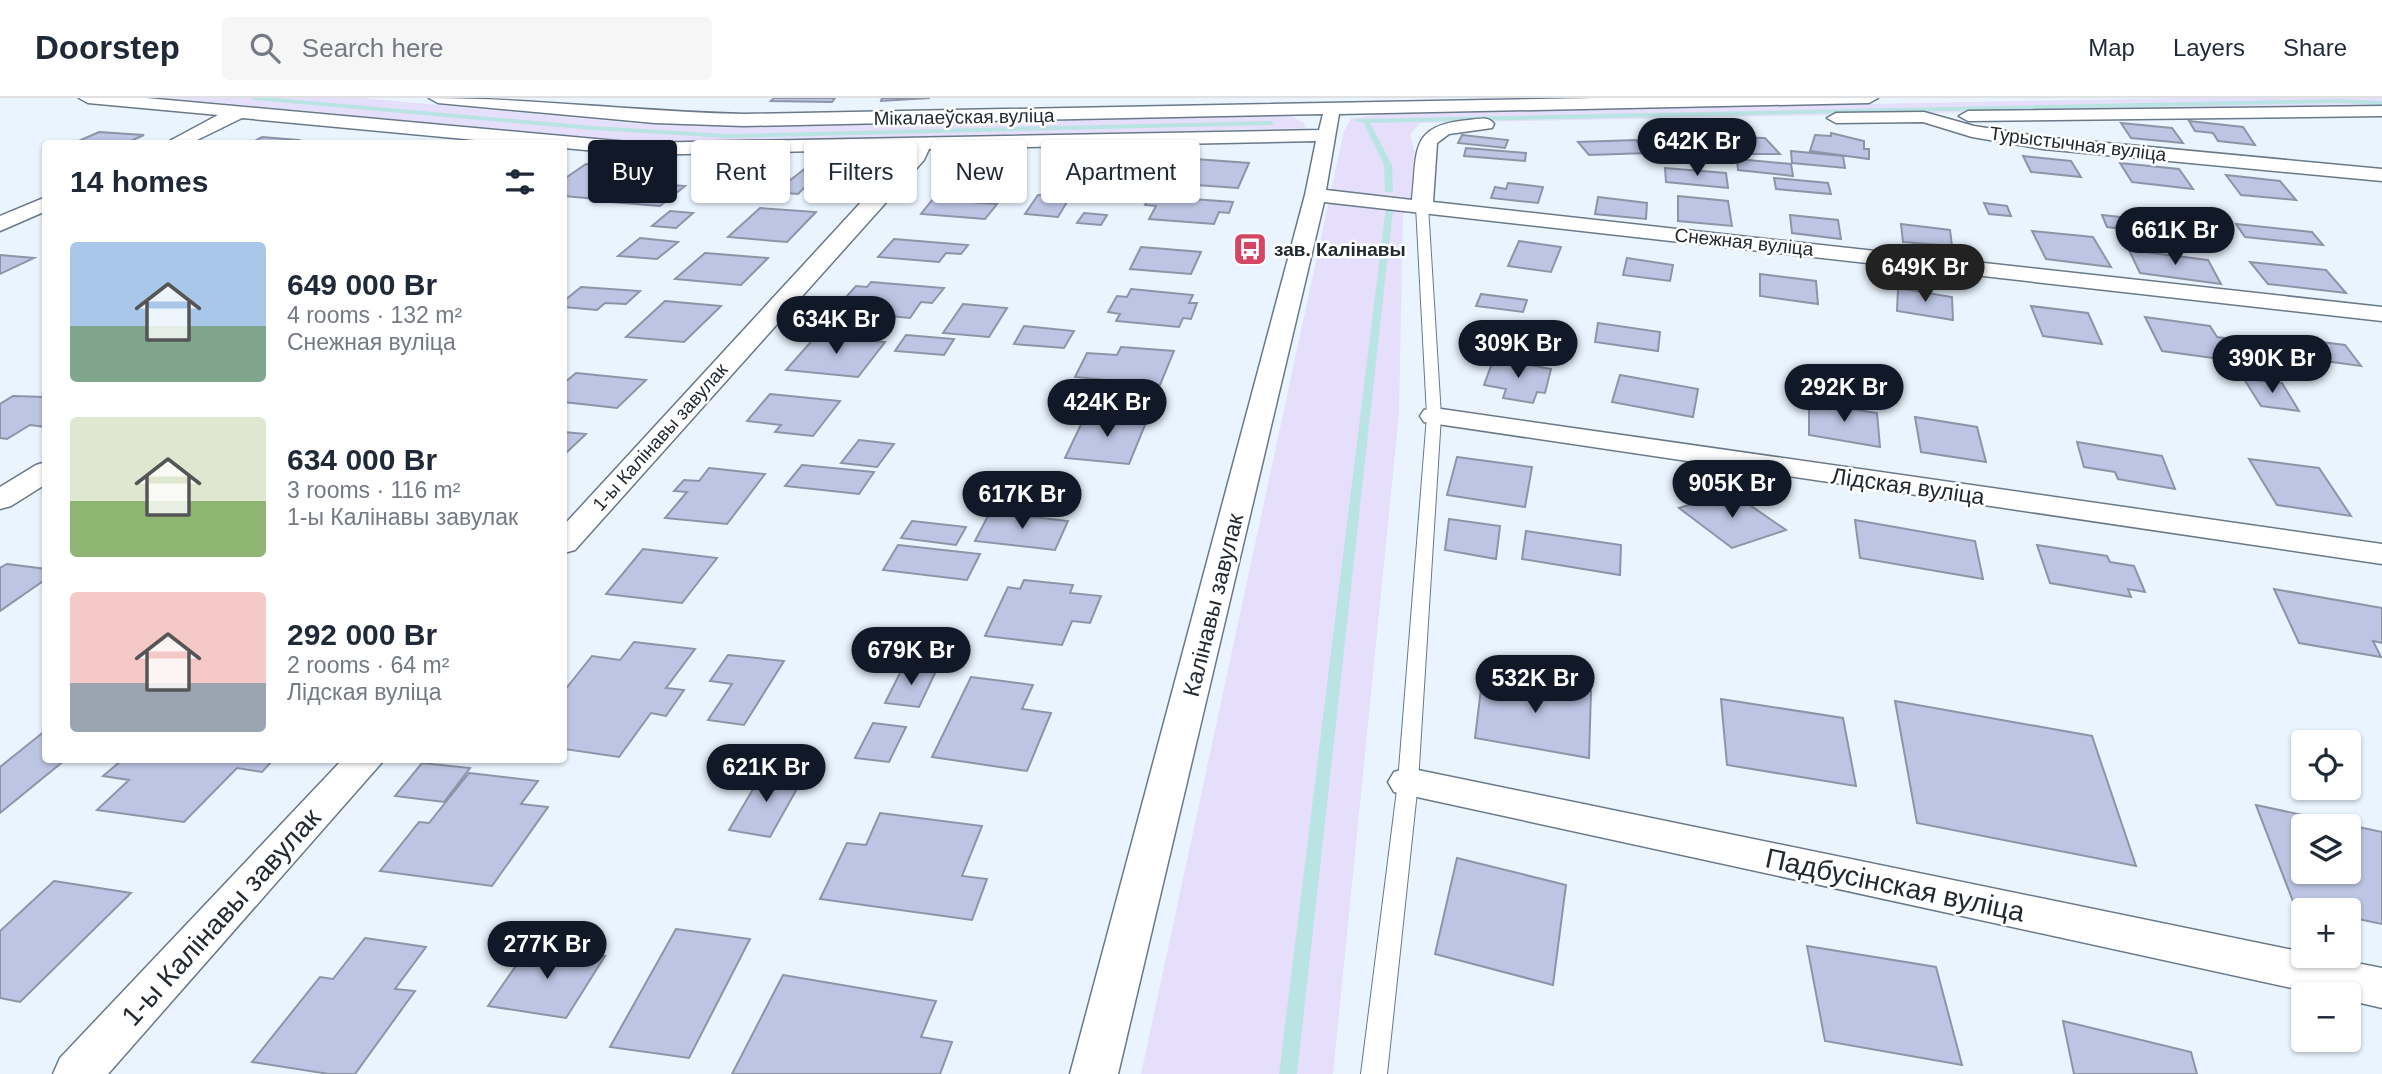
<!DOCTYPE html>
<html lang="en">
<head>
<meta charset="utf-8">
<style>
	body { margin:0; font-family:Helvetica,sans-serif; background:#f6f6f7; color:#1f2937; height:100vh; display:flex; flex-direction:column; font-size:26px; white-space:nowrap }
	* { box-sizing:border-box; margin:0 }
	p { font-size:23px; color:#747a83 }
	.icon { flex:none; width:38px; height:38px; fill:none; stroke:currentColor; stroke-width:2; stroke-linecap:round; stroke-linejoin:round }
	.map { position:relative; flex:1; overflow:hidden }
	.panel { position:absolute; left:42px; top:42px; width:525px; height:623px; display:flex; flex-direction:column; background:#fff; border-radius:7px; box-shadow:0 2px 5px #0004 }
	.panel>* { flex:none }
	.hud { position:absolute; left:588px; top:42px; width:665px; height:63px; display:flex; gap:14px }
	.tools { position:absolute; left:2291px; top:632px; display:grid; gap:14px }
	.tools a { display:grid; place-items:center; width:70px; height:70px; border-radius:7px; background:#fff; box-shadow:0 2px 5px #0004; font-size:35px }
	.price { position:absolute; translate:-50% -60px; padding:0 16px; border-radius:24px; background:#111827; color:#fff; font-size:23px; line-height:46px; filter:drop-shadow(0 2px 4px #0008) }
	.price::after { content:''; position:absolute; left:50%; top:42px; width:21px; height:16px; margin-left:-10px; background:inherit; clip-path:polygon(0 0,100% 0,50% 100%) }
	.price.on { background:#222; color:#fff }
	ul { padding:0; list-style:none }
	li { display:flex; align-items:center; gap:21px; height:175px; padding:0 28px }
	li span { display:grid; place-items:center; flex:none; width:196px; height:140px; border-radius:7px; color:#555 }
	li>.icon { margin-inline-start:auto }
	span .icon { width:84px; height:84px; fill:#fffc; stroke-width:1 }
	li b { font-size:30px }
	h2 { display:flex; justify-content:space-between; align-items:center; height:84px; padding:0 28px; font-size:30px }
	.pill { padding:0 24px; border-radius:7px; background:#fff; box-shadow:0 2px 5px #0004; font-size:24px; line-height:63px }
	.pill.on { background:#111827; color:#fff }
	header { display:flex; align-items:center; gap:42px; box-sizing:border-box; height:98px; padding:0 35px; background:#fff; border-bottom:2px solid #e0e1e3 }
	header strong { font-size:33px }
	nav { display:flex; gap:38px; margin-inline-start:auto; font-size:24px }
	.search { width:490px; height:63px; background:#f6f6f7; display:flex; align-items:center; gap:18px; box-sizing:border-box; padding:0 24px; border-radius:7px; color:#747a83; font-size:26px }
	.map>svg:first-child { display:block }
	.green { fill:#e6dffb }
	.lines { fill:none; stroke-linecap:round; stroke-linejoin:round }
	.stream { fill:#bae4e4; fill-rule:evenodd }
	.building { fill:#bcc5e3; stroke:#8e94a8; stroke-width:2; fill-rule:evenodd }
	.service-casing { stroke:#697989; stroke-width:2 }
	.minor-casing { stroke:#697989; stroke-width:3 }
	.service { fill:#fff; fill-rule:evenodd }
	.minor { fill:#fff; fill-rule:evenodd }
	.labels { text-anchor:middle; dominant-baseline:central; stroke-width:5; stroke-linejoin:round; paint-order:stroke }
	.far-street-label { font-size:19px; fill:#22292f; stroke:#fff }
	.far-poi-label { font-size:19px; font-weight:bold; fill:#22292f; stroke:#fff; text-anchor:start }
	.street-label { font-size:23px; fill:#22292f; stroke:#fff }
	.near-street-label { font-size:28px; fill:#22292f; stroke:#fff }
</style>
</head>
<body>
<header>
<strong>Doorstep</strong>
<div class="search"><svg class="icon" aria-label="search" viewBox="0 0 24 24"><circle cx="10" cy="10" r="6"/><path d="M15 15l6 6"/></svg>Search here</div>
<nav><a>Map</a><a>Layers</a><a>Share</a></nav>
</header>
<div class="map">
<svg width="2382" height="976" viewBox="0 0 2382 976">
	<rect width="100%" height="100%" fill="#e9f4fe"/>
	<path class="green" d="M 170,0 L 364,0 L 641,26 L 840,26 L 1289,17 L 1304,25 L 1305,30 L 715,45 L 631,44 Z
		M 2184,0 L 2382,0 L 2382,9 L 2339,7 L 1420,25 L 1410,37 L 1420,74 L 1403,118 L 1399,315 L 1333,976 L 1141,976 L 1344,33 L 1351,20 L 1397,15 Z"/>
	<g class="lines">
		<path class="stream" d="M 251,0 L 276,0 L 593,28 L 728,36 L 1271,23 L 1274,25 L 1271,27 L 728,40 L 593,32 L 254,2 Z
			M 2340,1 L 2382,3 L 2382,7 L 2340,5 L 1370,25 L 1392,67 L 1393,93 L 1389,95 L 1385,93 L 1384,67 L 1364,25 L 1355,23 L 1358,21 Z
			M 1386,109 L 1393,111 L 1297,976 L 1279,976 Z"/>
	</g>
	<path class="building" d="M 774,0 L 835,0 L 832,4 L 771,3 Z
		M 882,0 L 930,0 L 881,3 Z
		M 2189,23 L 2243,29 L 2255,47 L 2218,43 L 2213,35 L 2195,33 Z
		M 2121,25 L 2172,30 L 2183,45 L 2131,40 Z
		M 99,34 L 144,37 L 124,46 L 72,46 Z
		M 1831,35 L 1864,43 L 1864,51 L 1869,51 L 1869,61 L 1810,53 L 1815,37 L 1831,38 Z
		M 1462,37 L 1508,42 L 1505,50 L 1458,45 Z
		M 262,39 L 298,42 L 291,46 L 229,46 L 251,45 Z
		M 1709,39 L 1765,40 L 1780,56 L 1723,56 Z
		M 1636,42 L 1648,55 L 1589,57 L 1578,44 Z
		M 1466,50 L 1526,55 L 1525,63 L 1464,58 Z
		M 1791,53 L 1843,58 L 1845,70 L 1792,65 Z
		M 2023,58 L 2071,63 L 2081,79 L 2031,74 Z
		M 1181,60 L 1249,65 L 1238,90 L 1168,85 Z
		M 1737,61 L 1791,66 L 1793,78 L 1738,72 Z
		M 1122,63 L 1146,65 L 1137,81 L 1112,79 Z
		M 2120,65 L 2179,71 L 2193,91 L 2132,84 Z
		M 586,66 L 649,71 L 623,89 L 614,88 L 597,101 L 564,98 L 564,81 Z
		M 965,66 L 1019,69 L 1007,86 L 951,83 Z
		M 807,69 L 856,73 L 838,90 L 806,88 L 798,96 L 775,94 Z
		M 1665,70 L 1726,75 L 1728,90 L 1666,84 Z
		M 1060,71 L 1088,73 L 1074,96 L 1046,94 Z
		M 2226,77 L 2280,83 L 2296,102 L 2241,97 Z
		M 1774,80 L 1828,85 L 1831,96 L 1776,91 Z
		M 1508,85 L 1543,89 L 1538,105 L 1491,100 L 1495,89 L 1506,91 Z
		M 659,86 L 685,88 L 660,108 L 611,104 L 627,92 L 649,94 Z
		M 1038,97 L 1070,99 L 1058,119 L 1025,116 Z
		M 1150,98 L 1233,104 L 1229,115 L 1219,114 L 1214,126 L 1149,121 L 1156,108 L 1145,107 Z
		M 1678,98 L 1728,103 L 1732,128 L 1678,123 Z
		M 1598,99 L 1647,105 L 1646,121 L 1595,116 Z
		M 933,101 L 997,106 L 985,121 L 921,116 Z
		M 1984,105 L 2007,108 L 2011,118 L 1989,116 Z
		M 760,110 L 816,114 L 787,144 L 728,139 Z
		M 670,113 L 693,115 L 676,130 L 652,128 Z
		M 1084,115 L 1107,117 L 1101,127 L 1077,125 Z
		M 1790,117 L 1838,122 L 1841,141 L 1792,135 Z
		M 2102,117 L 2148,122 L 2154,135 L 2107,129 Z
		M 1901,126 L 1950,132 L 1952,148 L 1903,144 Z
		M 2236,126 L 2312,134 L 2323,147 L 2245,139 Z
		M 2032,133 L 2093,139 L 2111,169 L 2046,161 Z
		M 640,140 L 678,144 L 657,161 L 618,158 Z
		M 894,141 L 968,147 L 961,156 L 946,155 L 939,164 L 878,159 Z
		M 1519,143 L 1561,149 L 1551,174 L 1508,168 Z
		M 1141,149 L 1201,154 L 1191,176 L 1130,171 Z
		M 2129,152 L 2208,162 L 2221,186 L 2140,175 Z
		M 705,155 L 768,160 L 741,187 L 675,181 Z
		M 0,157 L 34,160 L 0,176 Z
		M 1627,160 L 1673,167 L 1670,183 L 1623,177 Z
		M 2250,164 L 2326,172 L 2346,195 L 2268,186 Z
		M 1760,176 L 1816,183 L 1818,206 L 1760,198 Z
		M 871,184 L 944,190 L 932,205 L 921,204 L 910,220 L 845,214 L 849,210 L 837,209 L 856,188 L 867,189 Z
		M 581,189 L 640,193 L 626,206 L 605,205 L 597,212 L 564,209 L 564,203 Z
		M 1898,190 L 1952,199 L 1953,222 L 1897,213 Z
		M 1131,191 L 1193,197 L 1189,205 L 1197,205 L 1191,221 L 1183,220 L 1179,229 L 1116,223 L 1120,216 L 1108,214 L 1117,198 L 1127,199 Z
		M 1481,196 L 1527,202 L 1523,214 L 1476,208 Z
		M 665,203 L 721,208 L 684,244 L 626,239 Z
		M 963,206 L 1007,210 L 989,239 L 943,235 Z
		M 2031,208 L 2088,215 L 2102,246 L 2043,238 Z
		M 2145,219 L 2210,228 L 2217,239 L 2256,244 L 2264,258 L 2223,253 L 2228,262 L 2162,253 Z
		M 1598,225 L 1660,234 L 1658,253 L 1595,244 Z
		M 1024,228 L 1074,233 L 1064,250 L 1014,246 Z
		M 906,237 L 954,241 L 944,257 L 895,253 Z
		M 816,238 L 885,244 L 858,279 L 786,272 Z
		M 2289,240 L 2345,247 L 2361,268 L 2303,260 Z
		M 1121,249 L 1174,253 L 1160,287 L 1075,279 L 1087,255 L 1117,257 Z
		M 1494,260 L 1551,271 L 1545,295 L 1537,294 L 1533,305 L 1503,300 L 1506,291 L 1484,287 Z
		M 576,275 L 646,282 L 617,310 L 564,304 L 564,285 Z
		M 1620,277 L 1698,291 L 1693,319 L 1612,304 Z
		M 2244,281 L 2282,285 L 2299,313 L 2261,308 Z
		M 770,296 L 840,303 L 813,338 L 775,334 L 781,327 L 747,323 Z
		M 13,298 L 46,299 L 46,329 L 30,327 L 7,341 L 0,340 L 0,306 Z
		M 1809,304 L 1877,315 L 1880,349 L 1809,337 Z
		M 1086,316 L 1147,322 L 1129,366 L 1065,360 Z
		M 1915,319 L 1977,329 L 1986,364 L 1921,354 Z
		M 564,334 L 586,336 L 566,355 L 564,355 Z
		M 859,342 L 894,346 L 877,369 L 841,365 Z
		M 2077,344 L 2162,358 L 2175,391 L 2118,381 L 2115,374 L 2084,369 Z
		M 1457,359 L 1532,369 L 1525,409 L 1447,397 Z
		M 2249,361 L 2319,370 L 2351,418 L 2277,407 Z
		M 802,367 L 874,374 L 859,396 L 785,388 Z
		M 709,370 L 765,376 L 727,426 L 665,420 L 687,394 L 674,393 L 684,382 L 699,383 Z
		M 1007,374 L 1041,376 L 1026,410 L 991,407 Z
		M 1731,394 L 1786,432 L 1732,450 L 1679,410 Z
		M 990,414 L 1068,423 L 1055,452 L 975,443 Z
		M 1449,421 L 1500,428 L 1496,461 L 1445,452 Z
		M 1855,422 L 1975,443 L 1983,481 L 1860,460 Z
		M 912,423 L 966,429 L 956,447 L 901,440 Z
		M 1526,433 L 1621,447 L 1620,477 L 1522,461 Z
		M 898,447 L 980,456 L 967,482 L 883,472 Z
		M 2037,447 L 2107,458 L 2110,464 L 2134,468 L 2145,494 L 2128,491 L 2131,499 L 2050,485 Z
		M 643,451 L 717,460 L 682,505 L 606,496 Z
		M 7,466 L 46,471 L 46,481 L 0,513 L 0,470 Z
		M 1024,482 L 1073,487 L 1070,495 L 1101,498 L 1090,525 L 1072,523 L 1062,547 L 985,538 L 1008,489 L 1020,491 Z
		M 2274,491 L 2382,510 L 2382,545 L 2373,543 L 2381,559 L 2299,545 Z
		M 634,544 L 695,551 L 666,590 L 684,592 L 666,618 L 651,615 L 619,659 L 564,651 L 564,593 L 592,558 L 620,562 Z
		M 728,557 L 784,563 L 744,627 L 708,622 L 732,586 L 710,583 Z
		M 903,569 L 936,573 L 919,609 L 885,605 Z
		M 1483,575 L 1591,593 L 1589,660 L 1475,640 Z
		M 971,579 L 1033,587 L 1022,611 L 1051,615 L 1027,673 L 932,659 Z
		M 1721,601 L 1843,620 L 1856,688 L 1727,667 Z
		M 1895,603 L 2092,638 L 2136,768 L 1917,725 Z
		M 873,625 L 906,629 L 889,664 L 855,660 Z
		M 46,632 L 46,662 L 65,662 L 0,715 L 0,669 Z
		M 122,662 L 273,662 L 262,674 L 237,670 L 184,724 L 97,712 L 129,682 L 103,678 Z
		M 422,665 L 470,670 L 444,704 L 395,698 Z
		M 763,674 L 803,680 L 770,739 L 729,732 Z
		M 469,675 L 538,683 L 521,706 L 548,709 L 492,788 L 380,773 L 419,724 L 429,725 Z
		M 2256,707 L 2382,734 L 2382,826 L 2348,819 L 2348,812 L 2319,812 L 2294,806 ZM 2303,728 L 2348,728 L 2348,774 L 2303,774 Z
		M 880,715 L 982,728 L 962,778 L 987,781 L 972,822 L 820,801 L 847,745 L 866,747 Z
		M 1457,760 L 1566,787 L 1553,887 L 1435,856 Z
		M 54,783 L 131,795 L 20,904 L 0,900 L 0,833 Z
		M 676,831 L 750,841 L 689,960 L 610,949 Z
		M 365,840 L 426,849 L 395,891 L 415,893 L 355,976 L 329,976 L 252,964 L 320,879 L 333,881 Z
		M 531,846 L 605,858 L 566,920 L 488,908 Z
		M 1807,848 L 1936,869 L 1962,967 L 1825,943 Z
		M 783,877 L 936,903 L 921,939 L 952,944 L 940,976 L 732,976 Z
		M 2063,923 L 2191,954 L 2197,976 L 2074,976 Z"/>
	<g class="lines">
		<g class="service-casing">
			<path id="service" d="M 1422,105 L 1428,108 L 1441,318 L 1418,684 L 1387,976 L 1361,976 L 1398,684 L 1427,318 L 1416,108 Z"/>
		</g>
		<g class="minor-casing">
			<path id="minor" d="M 79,0 L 146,0 L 639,45 L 1319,32 L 1323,16 L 744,28 L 655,25 L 438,5 L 429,0 C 534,0 639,14 744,16 L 1596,0 L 1878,0 L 1869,5 L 1339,16 L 1326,92 L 1412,102 C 1418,53 1408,27 1469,22 C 1479,21 1488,18 1494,26 L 1492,30 L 1449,36 L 1437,45 L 1433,104 L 2382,209 L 2382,223 L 1324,104 L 1118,976 L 1070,976 L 1305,97 L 1316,43 L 929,51 L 924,62 L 575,452 L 564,455 L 564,427 L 910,51 L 639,57 L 564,50 L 564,46 L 518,46 L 242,20 L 189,46 L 164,46 L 218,17 L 88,5 Z
				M 2382,8 L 2382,18 L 1968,23 L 1959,18 L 1968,13 Z
				M 1924,14 L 1974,28 L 2043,39 L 2382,71 L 2382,83 L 2043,51 L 1972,39 L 1923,24 L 1836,25 L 1827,20 L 1836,15 Z
				M 46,99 L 46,113 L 0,133 L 0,118 Z
				M 1434,310 L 2382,446 L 2382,466 L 1424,324 L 1420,318 L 1424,312 Z
				M 46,364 L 46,386 L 11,408 L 0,411 L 0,389 L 36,367 Z
				M 342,662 L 384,662 L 108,976 L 53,976 L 60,960 Z
				M 1408,670 L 2303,854 L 2303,858 L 2320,858 L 2382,870 L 2382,910 L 2348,902 L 2348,896 L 2319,896 L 1394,694 L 1388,684 L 1394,674 Z"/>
		</g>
		<use href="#service" class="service"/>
		<use href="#minor" class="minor"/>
	</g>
	<defs>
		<g id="bus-square" transform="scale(1.75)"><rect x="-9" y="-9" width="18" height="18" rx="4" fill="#d54564" stroke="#fff"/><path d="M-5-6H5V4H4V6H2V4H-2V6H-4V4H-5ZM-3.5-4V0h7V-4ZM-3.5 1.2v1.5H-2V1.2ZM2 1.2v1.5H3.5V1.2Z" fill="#fff"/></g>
	</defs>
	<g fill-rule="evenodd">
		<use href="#bus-square" x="1250" y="151"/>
	</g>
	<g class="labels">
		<g class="far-street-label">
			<text transform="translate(964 19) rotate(-1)">Мікалаеўская вуліца</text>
			<text transform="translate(2078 46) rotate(7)">Турыстычная вуліца</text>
			<text transform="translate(1744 144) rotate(6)">Снежная вуліца</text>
			<text transform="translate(660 339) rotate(-48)">1-ы Калінавы завулак</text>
		</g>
		<g class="far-poi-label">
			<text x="1274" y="151">зав. Калінавы</text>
		</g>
		<g class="street-label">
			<text transform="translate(1908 388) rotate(8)">Лідская вуліца</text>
			<text transform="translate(1213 507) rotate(-76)">Калінавы завулак</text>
		</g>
		<g class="near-street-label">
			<text transform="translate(1895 787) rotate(12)">Падбусінская вуліца</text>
			<text transform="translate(221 819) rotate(-48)">1-ы Калінавы завулак</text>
		</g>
	</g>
</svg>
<div class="tools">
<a><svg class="icon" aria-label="locate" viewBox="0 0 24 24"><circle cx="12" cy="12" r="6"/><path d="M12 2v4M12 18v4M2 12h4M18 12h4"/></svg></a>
<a><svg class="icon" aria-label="layers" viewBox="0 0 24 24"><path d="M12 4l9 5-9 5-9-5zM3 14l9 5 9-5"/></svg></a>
<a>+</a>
<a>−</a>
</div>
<b class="price" style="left:1697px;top:80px">642K Br</b>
<b class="price" style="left:2175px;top:169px">661K Br</b>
<b class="price on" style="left:1925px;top:206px">649K Br</b>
<b class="price" style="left:836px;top:258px">634K Br</b>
<b class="price" style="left:1518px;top:282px">309K Br</b>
<b class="price" style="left:2272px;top:297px">390K Br</b>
<b class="price" style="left:1844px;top:326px">292K Br</b>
<b class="price" style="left:1107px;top:341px">424K Br</b>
<b class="price" style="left:1732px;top:422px">905K Br</b>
<b class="price" style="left:1022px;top:433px">617K Br</b>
<b class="price" style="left:911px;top:589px">679K Br</b>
<b class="price" style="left:1535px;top:617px">532K Br</b>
<b class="price" style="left:766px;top:706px">621K Br</b>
<b class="price" style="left:547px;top:883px">277K Br</b>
<div class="hud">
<a class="pill on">Buy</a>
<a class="pill">Rent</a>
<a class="pill">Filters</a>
<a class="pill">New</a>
<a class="pill">Apartment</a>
</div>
<section class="panel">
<h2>14 homes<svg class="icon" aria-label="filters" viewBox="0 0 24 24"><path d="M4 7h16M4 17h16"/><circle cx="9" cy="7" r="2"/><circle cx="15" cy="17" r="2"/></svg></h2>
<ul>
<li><span style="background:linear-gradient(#a9c7e8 60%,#7fa58c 0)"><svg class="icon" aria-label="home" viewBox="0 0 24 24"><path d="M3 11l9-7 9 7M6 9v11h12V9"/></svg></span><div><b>649 000 Br</b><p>4 rooms · 132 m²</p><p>Снежная вуліца</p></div></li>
<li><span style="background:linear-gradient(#dfe7d0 60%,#8fb573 0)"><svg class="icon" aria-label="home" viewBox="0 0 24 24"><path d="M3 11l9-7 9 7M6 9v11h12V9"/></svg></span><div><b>634 000 Br</b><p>3 rooms · 116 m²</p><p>1-ы Калінавы завулак</p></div></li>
<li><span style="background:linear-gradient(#f6c9c9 65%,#9aa5b1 0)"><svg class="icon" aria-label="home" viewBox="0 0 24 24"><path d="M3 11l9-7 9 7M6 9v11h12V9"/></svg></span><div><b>292 000 Br</b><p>2 rooms · 64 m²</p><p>Лідская вуліца</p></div></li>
</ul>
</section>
</div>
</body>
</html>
